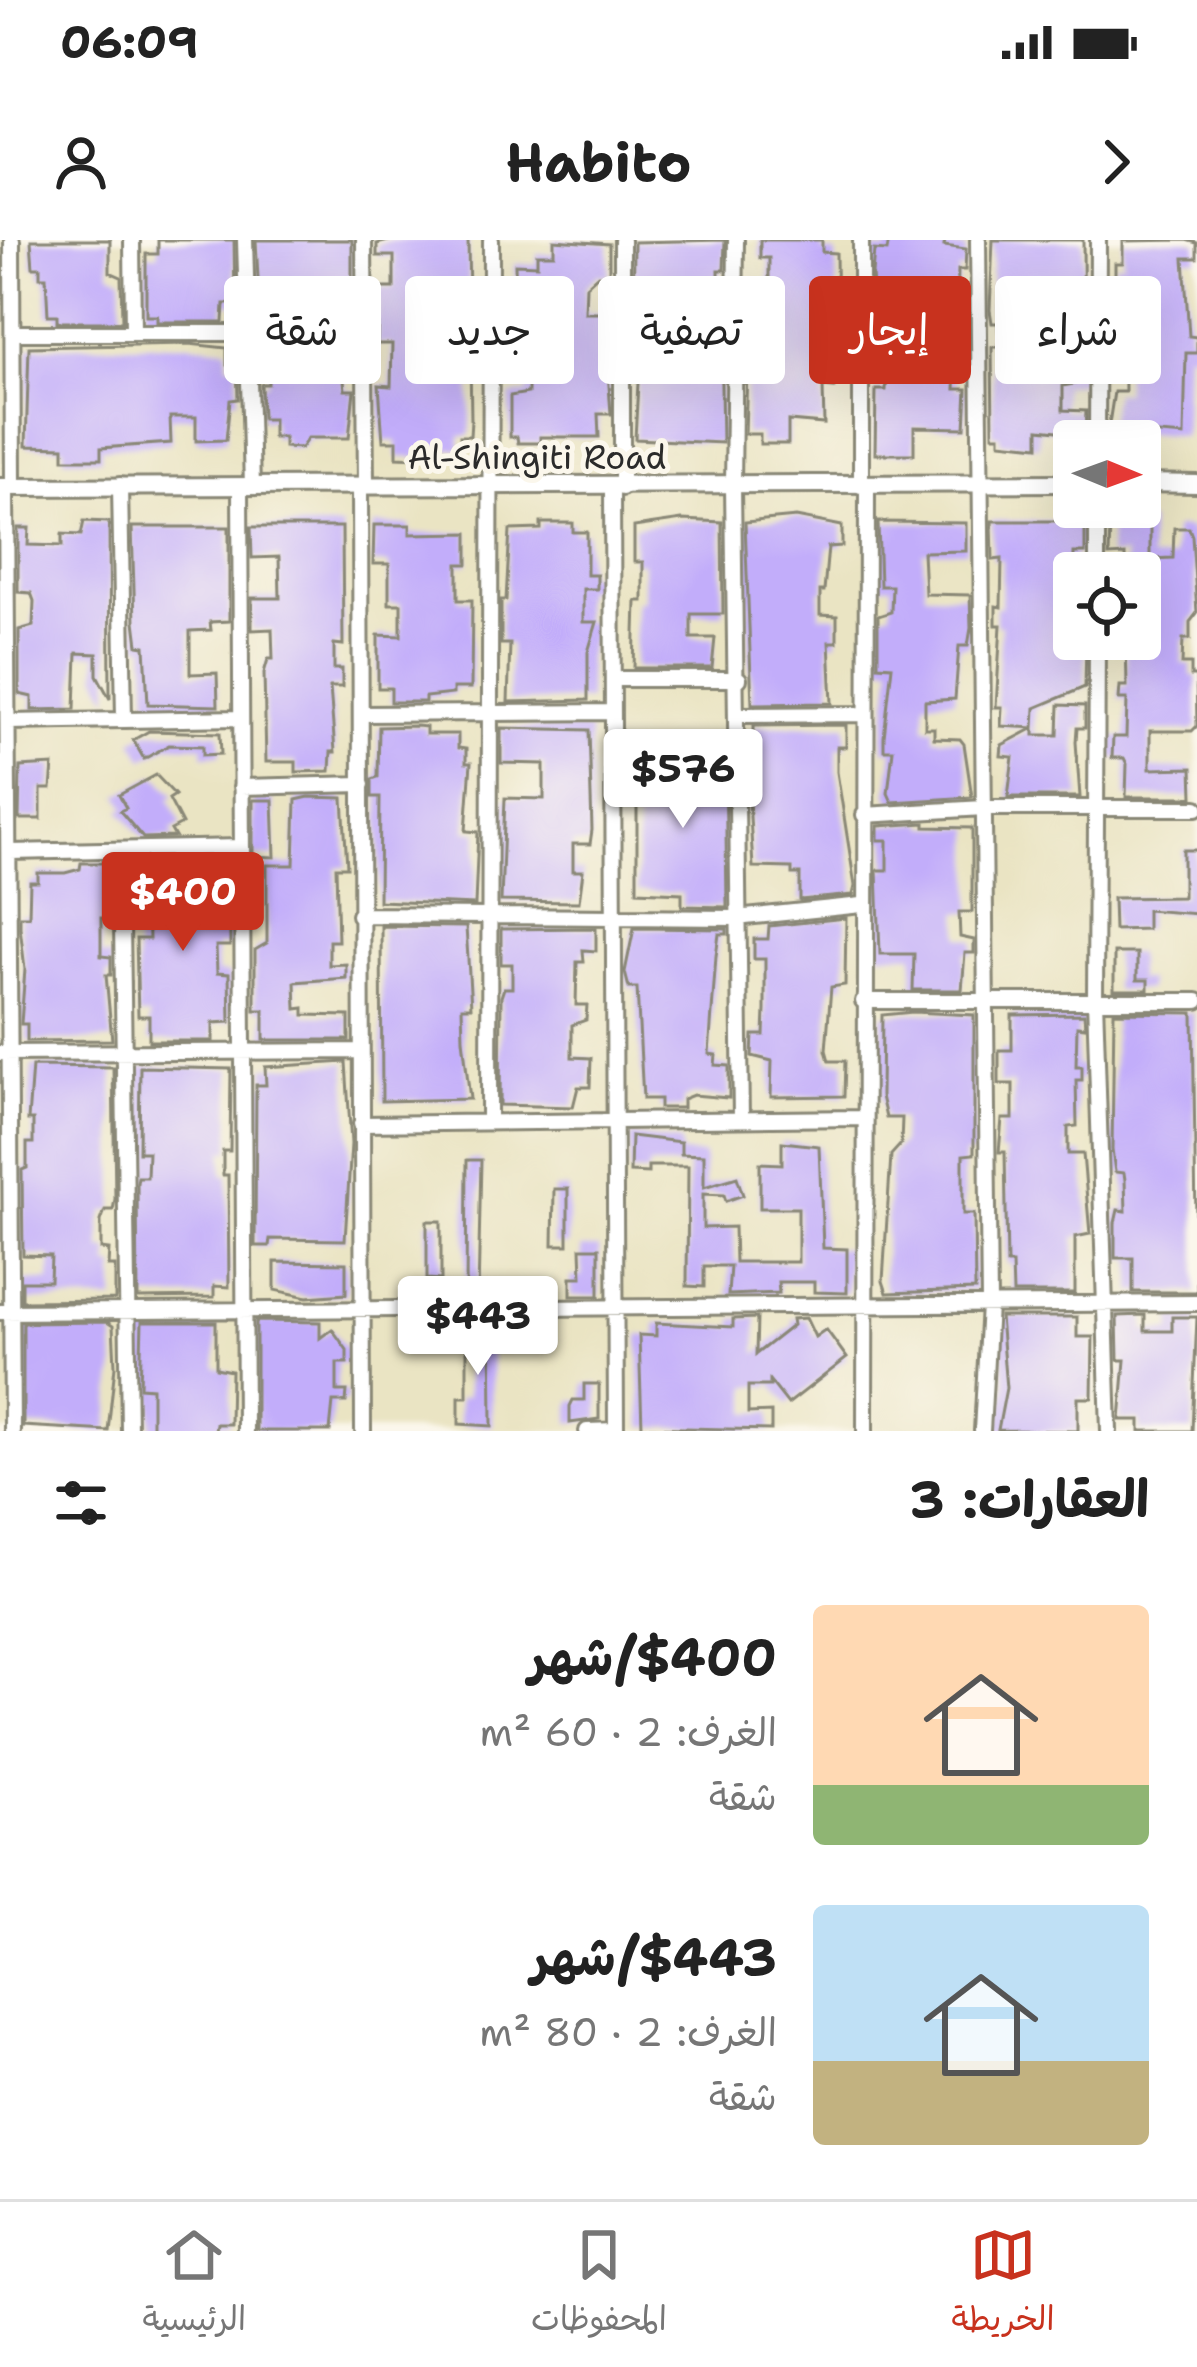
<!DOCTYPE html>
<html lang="ar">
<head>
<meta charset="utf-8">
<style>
	body { margin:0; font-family:"Shantell Sans","Playpen Sans Arabic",sans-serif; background:#f6f6f6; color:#222; direction:rtl; height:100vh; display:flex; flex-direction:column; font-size:45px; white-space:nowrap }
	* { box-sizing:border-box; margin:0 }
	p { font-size:39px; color:#767676 }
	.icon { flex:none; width:66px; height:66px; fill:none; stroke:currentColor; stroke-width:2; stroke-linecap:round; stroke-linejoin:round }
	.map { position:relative; height:1191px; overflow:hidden; direction:ltr }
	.sheet { display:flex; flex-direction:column; background:#fff; flex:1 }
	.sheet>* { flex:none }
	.guide { position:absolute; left:36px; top:36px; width:1125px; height:108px; direction:rtl; display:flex; gap:24px }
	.needle { width:78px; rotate:91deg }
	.buttons { position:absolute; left:1053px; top:180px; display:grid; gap:24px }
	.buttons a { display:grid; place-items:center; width:108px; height:108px; border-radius:12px; background:#fff; box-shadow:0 12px 48px #0002; font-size:60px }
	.price { position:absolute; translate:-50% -102px; padding:0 27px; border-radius:12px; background:#fff; color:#222; font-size:39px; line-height:78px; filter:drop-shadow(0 3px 6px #0008) }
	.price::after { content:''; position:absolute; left:50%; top:72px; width:36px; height:27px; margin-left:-18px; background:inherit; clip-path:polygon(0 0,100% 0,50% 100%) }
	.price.on { background:#c8321e; color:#fff }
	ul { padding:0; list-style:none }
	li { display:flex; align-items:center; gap:36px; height:300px; padding:0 48px }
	li span { display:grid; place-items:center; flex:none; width:336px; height:240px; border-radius:12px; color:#555 }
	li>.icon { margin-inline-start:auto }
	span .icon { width:144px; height:144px; fill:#fffc; stroke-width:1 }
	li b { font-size:51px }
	h2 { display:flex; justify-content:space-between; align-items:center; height:144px; padding:0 48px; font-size:51px }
	.tag { padding:0 42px; border-radius:12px; background:#fff; box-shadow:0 12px 48px #0002; font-size:42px; line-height:108px }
	.tag.on { background:#c8321e; color:#fff }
	.status { display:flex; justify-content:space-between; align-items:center; height:84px; padding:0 60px; background:#fff; direction:ltr }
	.status svg { height:33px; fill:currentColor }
	header { display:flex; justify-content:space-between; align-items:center; height:156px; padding:0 48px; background:#fff; font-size:54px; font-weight:700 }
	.menu { display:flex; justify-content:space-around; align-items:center; height:168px; border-top:3px solid #e0e0e0; background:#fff; font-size:33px; color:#767676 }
	.menu a { display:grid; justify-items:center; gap:6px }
	.menu .on { color:#c8321e }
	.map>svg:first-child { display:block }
	.building { fill:#c2adfa }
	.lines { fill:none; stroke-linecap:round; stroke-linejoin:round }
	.minor-casing { stroke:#8a8877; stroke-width:20 }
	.tertiary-casing { stroke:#8a8877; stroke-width:22 }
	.minor { stroke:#fff; stroke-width:14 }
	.tertiary { stroke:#fff; stroke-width:16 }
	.labels { text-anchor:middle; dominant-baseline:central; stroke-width:10; stroke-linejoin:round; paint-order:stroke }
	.street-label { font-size:33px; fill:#2b2b2b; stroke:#fbf7ec }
</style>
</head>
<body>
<div class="status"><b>06:09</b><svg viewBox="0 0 49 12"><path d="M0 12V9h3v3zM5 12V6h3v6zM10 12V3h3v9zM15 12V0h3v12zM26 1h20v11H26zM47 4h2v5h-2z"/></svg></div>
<header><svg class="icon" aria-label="forward" viewBox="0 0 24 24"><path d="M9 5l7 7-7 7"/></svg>Habito<svg class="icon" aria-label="person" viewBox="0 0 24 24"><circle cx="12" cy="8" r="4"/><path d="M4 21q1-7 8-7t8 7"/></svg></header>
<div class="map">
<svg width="1197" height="1191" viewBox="0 0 1197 1191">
	<rect width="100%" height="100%" fill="#fbf7ec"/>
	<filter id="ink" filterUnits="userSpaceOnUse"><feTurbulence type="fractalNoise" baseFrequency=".00833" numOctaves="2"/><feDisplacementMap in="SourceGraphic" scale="24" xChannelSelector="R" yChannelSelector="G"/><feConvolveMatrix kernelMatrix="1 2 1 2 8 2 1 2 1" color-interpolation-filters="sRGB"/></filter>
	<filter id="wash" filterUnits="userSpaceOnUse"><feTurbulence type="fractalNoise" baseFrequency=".004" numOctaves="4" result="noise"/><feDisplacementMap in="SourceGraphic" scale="48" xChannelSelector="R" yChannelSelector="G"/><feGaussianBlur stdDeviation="2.7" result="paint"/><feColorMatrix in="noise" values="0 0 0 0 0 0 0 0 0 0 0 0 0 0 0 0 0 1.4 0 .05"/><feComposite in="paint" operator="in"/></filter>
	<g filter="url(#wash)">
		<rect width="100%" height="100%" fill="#eae4c3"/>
		<g id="blocks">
			<path class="building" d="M 31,0 L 110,0 L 110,32 L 121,37 L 122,82 L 57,82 L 57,75 L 48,75 L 46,37 L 40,37 L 40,27 L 33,27 Z
				M 158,0 L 234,0 L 235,64 L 224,64 L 223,82 L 157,82 L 157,76 L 146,76 L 146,14 L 158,14 Z
				M 256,0 L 352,0 L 352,56 L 319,55 L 319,80 L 338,80 L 345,150 L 354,150 L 349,198 L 308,198 L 301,208 L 284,207 L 284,197 L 273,197 L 273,179 L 262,179 L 261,144 L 268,144 L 269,115 L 262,115 Z
				M 392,0 L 468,0 L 471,180 L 470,196 L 460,196 L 460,209 L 418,210 L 418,218 L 397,217 L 397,201 L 383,201 L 379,145 L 391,146 L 392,104 L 377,104 L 379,48 L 394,48 L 394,16 L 377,16 L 377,4 Z
				M 554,0 L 609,4 L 609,36 L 598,35 L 586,46 L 585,73 L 611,73 L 611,103 L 606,103 L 611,174 L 598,174 L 599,197 L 540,197 L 540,203 L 518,203 L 517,197 L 510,197 L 510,156 L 528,153 L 528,127 L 518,127 L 515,24 L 537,25 L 537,14 L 554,14 Z
				M 725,0 L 724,30 L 719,30 L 722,203 L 635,199 L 640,106 L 639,95 L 633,95 L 634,2 Z
				M 760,0 L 822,0 L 822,12 L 836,13 L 837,91 L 826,90 L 826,133 L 835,133 L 834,148 L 823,147 L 824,184 L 788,181 L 788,204 L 760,204 L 760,194 L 745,194 L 749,66 L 769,66 L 769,18 L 760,18 Z
				M 889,0 L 945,0 L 944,6 L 966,9 L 965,30 L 958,30 L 957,69 L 967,69 L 966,114 L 965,126 L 956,126 L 955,149 L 967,149 L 965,188 L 914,187 L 914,214 L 875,214 L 876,150 L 886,150 L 888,113 L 883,113 L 883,71 L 875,71 L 872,34 L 874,10 L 887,11 Z
				M 993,0 L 1083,0 L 1084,142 L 1063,146 L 1063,170 L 1086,171 L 1085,194 L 1039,189 L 1039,206 L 1000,202 L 1000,195 L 993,195 L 992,107 L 999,107 L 998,83 L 992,83 L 990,70 Z
				M 1186,0 L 1197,3 L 1197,18 L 1184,18 L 1189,96 L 1197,97 L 1197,113 L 1186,113 L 1184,196 L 1108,190 L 1114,152 L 1125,152 L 1124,58 L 1115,58 L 1115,23 L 1123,23 L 1123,1 Z
				M 189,104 L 227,108 L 227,125 L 237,125 L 238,159 L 230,160 L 226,200 L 196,201 L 196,177 L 170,177 L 171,203 L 101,208 L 101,219 L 64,219 L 64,207 L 26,206 L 29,107 Z
				M 796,277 L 842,286 L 842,306 L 828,307 L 824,351 L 820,351 L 820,375 L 837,376 L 837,402 L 829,402 L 832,463 L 752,464 L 745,282 Z
				M 682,280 L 722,282 L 723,374 L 691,374 L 691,398 L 715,398 L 712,428 L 634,428 L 636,361 L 643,361 L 643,322 L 634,322 L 634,287 Z
				M 84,281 L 109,282 L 110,459 L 97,435 L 97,414 L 77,413 L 75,469 L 32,470 L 32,457 L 19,454 L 19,390 L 33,386 L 34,361 L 31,353 L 18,352 L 18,288 L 29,288 L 28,305 L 62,306 L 62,294 L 81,295 Z
				M 992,281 L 1078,281 L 1085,288 L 1085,313 L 1074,313 L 1073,399 L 1086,399 L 1085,447 L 1035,468 L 1034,488 L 1001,486 L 1002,467 L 996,467 L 1001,385 L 996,385 L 996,366 L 1001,367 L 1002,319 L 993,320 Z
				M 1110,281 L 1150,281 L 1150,319 L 1173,318 L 1174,288 L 1189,288 L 1192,296 L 1197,373 L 1190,382 L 1190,399 L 1183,399 L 1182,424 L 1191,424 L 1191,436 L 1196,436 L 1197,486 L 1192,491 L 1150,491 L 1150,529 L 1192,528 L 1193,557 L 1126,557 L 1127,524 L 1124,518 L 1112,518 L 1113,497 L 1126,497 L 1127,459 L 1119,459 L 1120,446 L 1127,446 L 1126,399 L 1140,399 L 1140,333 L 1125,333 L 1125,315 L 1109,316 Z
				M 878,282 L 966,283 L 966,311 L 923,312 L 925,354 L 970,355 L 971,388 L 968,406 L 959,406 L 955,459 L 925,461 L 925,488 L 934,488 L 934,498 L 960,499 L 964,504 L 972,557 L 892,562 L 888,553 L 893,510 L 884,510 L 884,497 L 892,426 L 878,425 L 878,376 L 891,372 L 892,346 L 880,346 Z
				M 541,283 L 573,283 L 573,292 L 587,292 L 587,335 L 597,335 L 597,349 L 583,349 L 583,382 L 597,382 L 588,412 L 588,460 L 508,462 L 510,404 L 501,404 L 501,360 L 506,360 L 510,290 L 541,289 Z
				M 374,285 L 410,285 L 410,294 L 468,293 L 468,324 L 458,324 L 458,360 L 472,360 L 471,448 L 453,448 L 453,454 L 425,457 L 425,462 L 391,462 L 391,448 L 378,448 L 378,395 L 401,396 L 401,364 L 389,364 L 389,324 L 373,324 Z
				M 132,287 L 229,287 L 229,381 L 210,382 L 211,390 L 190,391 L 190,434 L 217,433 L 218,466 L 148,464 L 145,406 L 138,405 L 135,381 Z
				M 251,287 L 342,287 L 343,405 L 334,404 L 334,429 L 342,429 L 342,447 L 330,447 L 335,512 L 331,512 L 330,531 L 296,532 L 296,522 L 266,522 L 264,433 L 268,419 L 273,419 L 272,389 L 252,390 L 252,358 L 280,358 L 279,317 L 252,318 Z
				M 1059,465 L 1085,466 L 1085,488 L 1077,488 L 1076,502 L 1080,557 L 1008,557 L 1013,517 L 1001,516 L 1002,505 L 1034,488 L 1034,495 L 1058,495 Z
				M 846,485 L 846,507 L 837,507 L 837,532 L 855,646 L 853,655 L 800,660 L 800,634 L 792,634 L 792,628 L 753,627 L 748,543 L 755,543 L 754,486 Z
				M 417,486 L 426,487 L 426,494 L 458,494 L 458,508 L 466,509 L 466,523 L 471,523 L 466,591 L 478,592 L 475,665 L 379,661 L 380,557 L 372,557 L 372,539 L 378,537 L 379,487 Z
				M 501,488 L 589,490 L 592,590 L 590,604 L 573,604 L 573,631 L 583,631 L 579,662 L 501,661 L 505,558 L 544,559 L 544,524 L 501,523 Z
				M 149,491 L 220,493 L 221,514 L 203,515 L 203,506 L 169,505 L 144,519 L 133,500 Z
				M 637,521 L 725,521 L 727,667 L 682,666 L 682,653 L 637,651 Z
				M 53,525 L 51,549 L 41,549 L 41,579 L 19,579 L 20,527 Z
				M 156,535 L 175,555 L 169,559 L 182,584 L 171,590 L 175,597 L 143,598 L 120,571 L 126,568 L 119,555 Z
				M 309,557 L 343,558 L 347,627 L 336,627 L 338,701 L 329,701 L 329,725 L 346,724 L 346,738 L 295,742 L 296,769 L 304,768 L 304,775 L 349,776 L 349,800 L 264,800 L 264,770 L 255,770 L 255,710 L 267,703 L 267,625 L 294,625 L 296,560 Z
				M 253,560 L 273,560 L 275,617 L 253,616 Z
				M 925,583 L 925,587 L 972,588 L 972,672 L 959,672 L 960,697 L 974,700 L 974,713 L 965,713 L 962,750 L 913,750 L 914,714 L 880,714 L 877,630 L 887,630 L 887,600 L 878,600 L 878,586 Z
				M 1183,610 L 1197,610 L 1197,674 L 1147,670 L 1147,689 L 1114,690 L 1113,658 L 1183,657 Z
				M 81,623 L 110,623 L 111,678 L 101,678 L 101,716 L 111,717 L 111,735 L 106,735 L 112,800 L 27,801 L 27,784 L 21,784 L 25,729 L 20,687 L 20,676 L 29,676 L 30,642 L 38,642 L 38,633 L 65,633 L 80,629 Z
				M 132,624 L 138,624 L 136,636 L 229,630 L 230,706 L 216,706 L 217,733 L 229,734 L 230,782 L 213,783 L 213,801 L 149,801 L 149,776 L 138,776 L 136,699 L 149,699 L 148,662 L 133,662 Z
				M 846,678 L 845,745 L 831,747 L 826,810 L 829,821 L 845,821 L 844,856 L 771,857 L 772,821 L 752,816 L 753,795 L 764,795 L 765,770 L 765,719 L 754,719 L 754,699 L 768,699 L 769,686 Z
				M 381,686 L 466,687 L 471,767 L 462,767 L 463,799 L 470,859 L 382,861 Z
				M 596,688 L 596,711 L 583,710 L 584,722 L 577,722 L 576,765 L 587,765 L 586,780 L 572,785 L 572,817 L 591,818 L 590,847 L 578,847 L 573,867 L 500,865 L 501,757 L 504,748 L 512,748 L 512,724 L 501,724 L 501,689 Z
				M 634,688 L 727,689 L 727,694 L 719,694 L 716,716 L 709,814 L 716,815 L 715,825 L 729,826 L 729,858 L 693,855 L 683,859 L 683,868 L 660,868 L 660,859 L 643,859 L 637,748 L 629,748 L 625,732 Z
				M 1114,713 L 1137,713 L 1137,740 L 1148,740 L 1148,750 L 1114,750 Z
				M 913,772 L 974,775 L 974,914 L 963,915 L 963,974 L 974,974 L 975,1050 L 887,1053 L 883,1041 L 891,915 L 901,904 L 902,878 L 886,878 L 881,856 L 882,775 Z
				M 1114,772 L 1193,773 L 1197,1052 L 1133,1052 L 1133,1018 L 1115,1018 L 1115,983 L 1118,970 L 1126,971 L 1125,940 L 1124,933 L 1115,932 L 1112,910 Z
				M 1084,774 L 1085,787 L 1077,786 L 1076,826 L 1082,826 L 1082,840 L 1076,840 L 1077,886 L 1068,887 L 1068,914 L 1083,914 L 1090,994 L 1075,997 L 1075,1053 L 1013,1053 L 1012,1024 L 1007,1024 L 1005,912 L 999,912 L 1002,879 L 1013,879 L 1013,844 L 999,844 L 999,810 L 1012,810 L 1012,775 Z
				M 346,822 L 351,904 L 345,1000 L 270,999 L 269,1006 L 255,1006 L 256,845 L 266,845 L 265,827 Z
				M 32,826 L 113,827 L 115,959 L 113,970 L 105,970 L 101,981 L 101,1009 L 109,1010 L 108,1026 L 115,1026 L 115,1060 L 22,1061 L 22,1041 L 50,1041 L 51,1016 L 23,1015 L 22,930 L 27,928 L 27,903 L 33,903 L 33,880 L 28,880 Z
				M 140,827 L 231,829 L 230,911 L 223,911 L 223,935 L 228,935 L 229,1047 L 214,1046 L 214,1057 L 138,1058 L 137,943 L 138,937 L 147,937 L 148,912 L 139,912 Z
				M 631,896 L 681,902 L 681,914 L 704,915 L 704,947 L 737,937 L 743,955 L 726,961 L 724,955 L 703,954 L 703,988 L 734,987 L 735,1022 L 798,1022 L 798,968 L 760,968 L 760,923 L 782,924 L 782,902 L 819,906 L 823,1008 L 847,1009 L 847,1053 L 814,1052 L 814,1042 L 778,1042 L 779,1053 L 728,1055 L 730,1026 L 704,1026 L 704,1047 L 687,1046 L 688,926 L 648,926 L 648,933 L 630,932 Z
				M 467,920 L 481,920 L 478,1057 L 466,1057 Z
				M 554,949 L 568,949 L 568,1005 L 553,1005 Z
				M 427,981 L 441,981 L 441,1040 L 427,1039 Z
				M 581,1008 L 599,1008 L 599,1056 L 571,1056 L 571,1037 L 582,1037 Z
				M 275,1022 L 346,1023 L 346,1054 L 307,1057 L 275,1050 Z
				M 1145,1075 L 1145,1091 L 1172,1091 L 1172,1077 L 1197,1077 L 1192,1191 L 1140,1191 L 1140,1180 L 1120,1180 L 1125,1120 L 1118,1120 L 1117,1076 Z
				M 1000,1077 L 1077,1077 L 1077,1097 L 1093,1097 L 1092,1158 L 1078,1158 L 1078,1191 L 998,1190 L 1006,1148 Z
				M 757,1078 L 756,1114 L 793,1085 L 792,1079 L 806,1078 L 815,1097 L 826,1089 L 847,1118 L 788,1164 L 770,1141 L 770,1146 L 748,1146 L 748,1173 L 771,1172 L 771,1190 L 642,1187 L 639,1095 L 656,1096 L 656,1083 L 733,1087 L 733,1079 Z
				M 256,1081 L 320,1082 L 320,1098 L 332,1089 L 347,1110 L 347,1123 L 337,1123 L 337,1151 L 347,1151 L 346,1162 L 333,1162 L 330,1191 L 256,1191 Z
				M 107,1082 L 113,1086 L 115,1126 L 108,1191 L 23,1186 L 23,1083 Z
				M 142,1082 L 216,1082 L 216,1128 L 231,1131 L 230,1184 L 216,1184 L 215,1191 L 152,1191 L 152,1148 L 140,1147 Z
				M 467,1083 L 491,1084 L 492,1186 L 459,1184 L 459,1157 L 467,1157 Z
				M 584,1144 L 599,1144 L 599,1179 L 570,1183 L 570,1166 L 573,1160 L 584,1160 Z"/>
		</g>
	</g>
	<g filter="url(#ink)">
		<use href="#blocks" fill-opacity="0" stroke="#8a8877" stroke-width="3"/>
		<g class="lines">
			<g class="minor-casing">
				<path id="minor" d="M 12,0 L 13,247
					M 132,0 L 133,93
					M 245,0 L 252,246
					M 364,0 L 366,246
					M 622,0 L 622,248
					M 736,0 L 733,246 L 741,879
					M 861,0 L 861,246
					M 978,0 L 989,1065 L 982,1191
					M 13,93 L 248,93
					M 1097,201 L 1098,0
					M 120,245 L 124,479
					M 240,246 L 245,1191
					M 360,246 L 363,1191
					M 6,247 L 12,1191
					M 612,248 L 616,1191
					M 1097,267 L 1097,333
					M 1097,399 L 1095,759 L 1109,1191
					M 613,439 L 739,439
					M 362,474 L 613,472
					M 739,475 L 864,474
					M 8,482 L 240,478
					M 613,509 L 740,510
					M 241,547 L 362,544
					M 864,575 L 984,568 L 1197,568
					M 121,610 L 129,1191
					M 10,612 L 241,607
					M 359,675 L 736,678 L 862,665
					M 863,761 L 1197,761
					M 0,813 L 360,811
					M 489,882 L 491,0
					M 361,884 L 862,878
					M 0,1072 L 1197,1063
					M 587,1191 L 616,1190
					M 865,1191 L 867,246"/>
			</g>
			<g class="tertiary-casing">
				<path id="tertiary" d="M 1140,243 L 1197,244
					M 0,247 L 1074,243"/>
			</g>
			<use href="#minor" class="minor"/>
			<use href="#tertiary" class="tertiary"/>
		</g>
	</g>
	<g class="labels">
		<g class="street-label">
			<text x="537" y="217">Al-Shingiti Road</text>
		</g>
	</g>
</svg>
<div class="buttons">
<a><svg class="needle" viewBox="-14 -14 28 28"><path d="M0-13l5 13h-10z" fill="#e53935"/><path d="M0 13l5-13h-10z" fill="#767676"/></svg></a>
<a><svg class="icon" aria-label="locate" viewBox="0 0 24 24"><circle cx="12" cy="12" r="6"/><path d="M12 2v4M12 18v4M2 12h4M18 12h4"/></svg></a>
</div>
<b class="price" style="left:683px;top:591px">$576</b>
<b class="price on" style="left:183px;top:714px">$400</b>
<b class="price" style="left:478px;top:1138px">$443</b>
<div class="guide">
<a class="tag">شراء</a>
<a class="tag on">إيجار</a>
<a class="tag">تصفية</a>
<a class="tag">جديد</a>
<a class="tag">شقة</a>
</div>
</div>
<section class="sheet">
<h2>العقارات: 3<svg class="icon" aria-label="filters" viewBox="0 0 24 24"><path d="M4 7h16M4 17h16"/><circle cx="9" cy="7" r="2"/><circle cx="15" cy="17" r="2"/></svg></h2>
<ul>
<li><span style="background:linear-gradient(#ffd9b3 75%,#8fb573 0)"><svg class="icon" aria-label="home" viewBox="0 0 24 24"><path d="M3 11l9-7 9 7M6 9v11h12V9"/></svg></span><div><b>$400/شهر</b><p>الغرف: 2 · 60 m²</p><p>شقة</p></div></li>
<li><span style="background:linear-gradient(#bfe0f5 65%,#c2b280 0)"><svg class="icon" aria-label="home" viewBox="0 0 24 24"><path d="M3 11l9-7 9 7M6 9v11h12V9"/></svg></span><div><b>$443/شهر</b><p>الغرف: 2 · 80 m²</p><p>شقة</p></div></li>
</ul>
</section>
<nav class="menu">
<a class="on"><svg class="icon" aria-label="map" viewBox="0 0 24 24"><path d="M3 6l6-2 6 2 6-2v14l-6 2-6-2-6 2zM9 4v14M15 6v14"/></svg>الخريطة</a>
<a><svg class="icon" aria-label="saved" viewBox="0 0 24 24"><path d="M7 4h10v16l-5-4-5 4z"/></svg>المحفوظات</a>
<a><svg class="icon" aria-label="home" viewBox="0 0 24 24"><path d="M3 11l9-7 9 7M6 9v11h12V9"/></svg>الرئيسية</a>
</nav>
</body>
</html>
